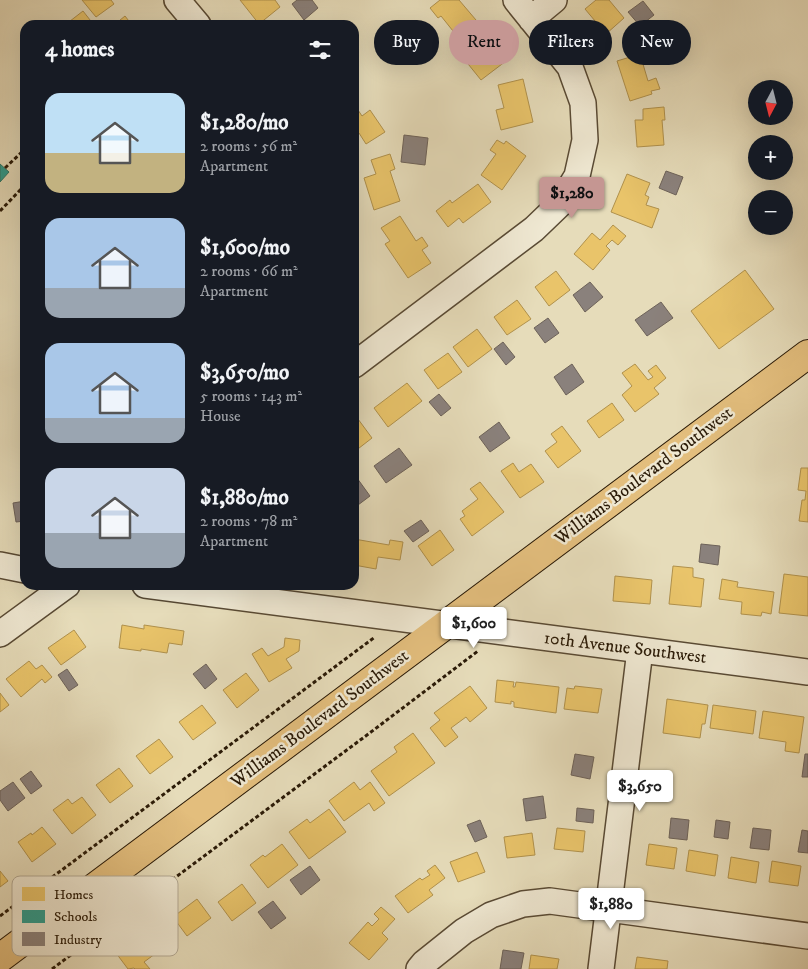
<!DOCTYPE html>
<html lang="en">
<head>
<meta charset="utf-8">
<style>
	body { margin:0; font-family:"IM FELL DW Pica",serif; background:#242831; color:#f1f3f6; height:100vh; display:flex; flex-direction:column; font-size:19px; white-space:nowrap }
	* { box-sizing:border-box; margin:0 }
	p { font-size:16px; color:#9ea1a6 }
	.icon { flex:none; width:28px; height:28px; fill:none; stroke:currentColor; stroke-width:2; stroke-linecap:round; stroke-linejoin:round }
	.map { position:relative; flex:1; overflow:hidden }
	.drawer { position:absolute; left:20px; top:20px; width:339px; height:570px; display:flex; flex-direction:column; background:#171b24; border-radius:15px; box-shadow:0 5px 20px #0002 }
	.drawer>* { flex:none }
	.hud { position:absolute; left:374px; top:20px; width:359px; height:45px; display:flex; gap:10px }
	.needle { width:32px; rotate:187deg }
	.tools { position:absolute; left:748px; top:80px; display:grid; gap:10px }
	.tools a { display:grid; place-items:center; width:45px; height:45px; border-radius:50%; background:#171b24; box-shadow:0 5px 20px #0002; font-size:25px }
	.price { position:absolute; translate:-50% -42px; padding:0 11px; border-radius:5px; background:#fff; color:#222; font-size:16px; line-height:32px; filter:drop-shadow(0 1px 2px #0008) }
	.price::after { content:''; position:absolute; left:50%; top:30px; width:15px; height:11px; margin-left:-8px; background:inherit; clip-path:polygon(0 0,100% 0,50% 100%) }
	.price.on { background:#c59692; color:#111 }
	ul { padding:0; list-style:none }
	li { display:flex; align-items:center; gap:15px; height:125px; padding:0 25px }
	li span { display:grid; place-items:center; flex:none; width:140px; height:100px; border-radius:15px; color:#555 }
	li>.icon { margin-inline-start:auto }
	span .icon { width:60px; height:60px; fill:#fffc; stroke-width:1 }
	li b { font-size:21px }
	h2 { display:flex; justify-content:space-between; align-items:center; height:60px; padding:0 25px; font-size:21px }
	.chip { padding:0 18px; border-radius:22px; background:#171b24; box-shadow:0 5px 20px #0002; font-size:18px; line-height:45px }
	.chip.on { background:#c59692; color:#111 }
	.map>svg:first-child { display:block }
	.homes { fill:#e9c46a; stroke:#b0914c }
	.schools { fill:#2a9d8f; stroke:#2a7666 }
	.industry { fill:#8a817c; stroke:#6d6259 }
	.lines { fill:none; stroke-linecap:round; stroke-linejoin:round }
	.minor-casing { stroke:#594a34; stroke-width:28 }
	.major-casing { stroke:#2a1a07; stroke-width:30 }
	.path { stroke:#2a1a07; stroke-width:3; stroke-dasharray:4 2.5; stroke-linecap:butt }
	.minor { stroke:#efe8d2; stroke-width:25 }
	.major { stroke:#e3be7d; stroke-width:28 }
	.labels { text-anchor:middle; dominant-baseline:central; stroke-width:5; stroke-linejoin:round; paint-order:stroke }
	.street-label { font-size:18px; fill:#2a1a07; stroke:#efe8d2 }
	.key { fill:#efe8d2; stroke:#b4aa95; stroke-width:1 }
	.key-label { font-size:14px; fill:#2a1a07 }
</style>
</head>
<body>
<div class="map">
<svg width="808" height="969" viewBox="0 0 808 969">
	<rect width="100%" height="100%" fill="#e6dcba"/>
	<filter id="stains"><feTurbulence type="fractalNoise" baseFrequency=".004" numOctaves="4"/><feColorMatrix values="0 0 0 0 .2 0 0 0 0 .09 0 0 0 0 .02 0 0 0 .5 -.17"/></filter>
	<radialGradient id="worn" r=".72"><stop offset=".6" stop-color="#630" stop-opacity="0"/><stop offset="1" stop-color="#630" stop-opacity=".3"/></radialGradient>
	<path class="homes" d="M 82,0 L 111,0 L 114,4 L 96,17 Z
		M 240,0 L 275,0 L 280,7 L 259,24 Z
		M 440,0 L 459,0 L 476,20 L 457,36 L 441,16 L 438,18 L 430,8 Z
		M 596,0 L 609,0 L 624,18 L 606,34 L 585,9 Z
		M 83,11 L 94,25 L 65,25 Z
		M 125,16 L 132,25 L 114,25 Z
		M 474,35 L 486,49 L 493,43 L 506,61 L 481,80 L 456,49 Z
		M 640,54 L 648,81 L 656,78 L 660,89 L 651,91 L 652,94 L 630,101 L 617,61 Z
		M 523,79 L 533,122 L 501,130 L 496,110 L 504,108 L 498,85 Z
		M 354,104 L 362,116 L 370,110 L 385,132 L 366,144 L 359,133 L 354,137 Z
		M 664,107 L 665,120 L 662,120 L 664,145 L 637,147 L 635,120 L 643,120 L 643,109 Z
		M 497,140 L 504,144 L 506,141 L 526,156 L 502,190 L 481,175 L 496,154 L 490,150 Z
		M 390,154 L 395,169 L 390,171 L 400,201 L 374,210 L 364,178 L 376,174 L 371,160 Z
		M 627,174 L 650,183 L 645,195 L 649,197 L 646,205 L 659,209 L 652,228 L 611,212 Z
		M 478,184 L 491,202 L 463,223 L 459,218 L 448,227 L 436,211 L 450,200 L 452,203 Z
		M 400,216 L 416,241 L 422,237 L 428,246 L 422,250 L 431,263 L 408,278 L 385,244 L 390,241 L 381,228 Z
		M 613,225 L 626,236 L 618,245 L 612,240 L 606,246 L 610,250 L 593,270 L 574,254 L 592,233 L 600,240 Z
		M 745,270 L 774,309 L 719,349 L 691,311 Z
		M 556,271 L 570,290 L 549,306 L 535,287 Z
		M 517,300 L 531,319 L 507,335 L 494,317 Z
		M 477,329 L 492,349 L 468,367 L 453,347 Z
		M 448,353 L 462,372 L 438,389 L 424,370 Z
		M 635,364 L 648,380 L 653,377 L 648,371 L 656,365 L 666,378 L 654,388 L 659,394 L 635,412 L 622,395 L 632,386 L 622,373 Z
		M 407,383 L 422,401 L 388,427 L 374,408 Z
		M 612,403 L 624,420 L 599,438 L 587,421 Z
		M 358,419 L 372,438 L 354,452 L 354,422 Z
		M 562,426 L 581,451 L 558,468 L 545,451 L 557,442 L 551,434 Z
		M 513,463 L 519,472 L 531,464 L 544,482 L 520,498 L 501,471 Z
		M 801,468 L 808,468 L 808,522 L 799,521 L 802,500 L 805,500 L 806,491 L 798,490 Z
		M 480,482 L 504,512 L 472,536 L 460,519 L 465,516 L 462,511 L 478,499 L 470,489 Z
		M 440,530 L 454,550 L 432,566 L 418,546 Z
		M 354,539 L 389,545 L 390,540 L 403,542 L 400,560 L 378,557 L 376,569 L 354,565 Z
		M 673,566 L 693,568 L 693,577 L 704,579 L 701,607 L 669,604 Z
		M 784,574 L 808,577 L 808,616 L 779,613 Z
		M 615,576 L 652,580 L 650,604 L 613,601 Z
		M 722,579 L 738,582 L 737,587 L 774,592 L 771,614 L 762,612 L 761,616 L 741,614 L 742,602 L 719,599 Z
		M 122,625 L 144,629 L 144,625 L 184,631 L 182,645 L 169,643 L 167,653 L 141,649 L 141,651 L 119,648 Z
		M 74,630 L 86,647 L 61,665 L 48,648 Z
		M 285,638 L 300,640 L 299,651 L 286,659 L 292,668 L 269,682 L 252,654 L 262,648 L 268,656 L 284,647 Z
		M 29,661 L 36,669 L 42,665 L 52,677 L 45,683 L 42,679 L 21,697 L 6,679 Z
		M 246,673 L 259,690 L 237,708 L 223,690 Z
		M 497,680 L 514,682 L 513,687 L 515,687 L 516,682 L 559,687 L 556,713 L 514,707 L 514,702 L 511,701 L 511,704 L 495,702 Z
		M 470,686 L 487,708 L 470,722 L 466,717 L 451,728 L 458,737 L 445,747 L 430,728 L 440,720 L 434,713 Z
		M 575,686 L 602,689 L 598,713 L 564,709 L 567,688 L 574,689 Z
		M 0,693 L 9,705 L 0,712 Z
		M 667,699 L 708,705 L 705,724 L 702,724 L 700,738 L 663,733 Z
		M 202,705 L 216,723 L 193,740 L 179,722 Z
		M 713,705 L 756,711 L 753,734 L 710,728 Z
		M 763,711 L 804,717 L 799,753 L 785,751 L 786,742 L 759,738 Z
		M 413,733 L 435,763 L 389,796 L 371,771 L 397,752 L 394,747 Z
		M 159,739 L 173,757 L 150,774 L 136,756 Z
		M 119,768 L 133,786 L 110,803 L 96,785 Z
		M 354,782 L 360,790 L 370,782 L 385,803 L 374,811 L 369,803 L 344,821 L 329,801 Z
		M 82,797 L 96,815 L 72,834 L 53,810 L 68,799 L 72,804 Z
		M 329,809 L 346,832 L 309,859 L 289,832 L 307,819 L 310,823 Z
		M 42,827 L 56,844 L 32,862 L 18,842 L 31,833 L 32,835 Z
		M 557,828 L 585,831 L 583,852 L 554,849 Z
		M 532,833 L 535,855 L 507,858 L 504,837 Z
		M 282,844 L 298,865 L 268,888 L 250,865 L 263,855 L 265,857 Z
		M 649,844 L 677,848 L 674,869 L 646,865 Z
		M 689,850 L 718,855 L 715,876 L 686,871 Z
		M 477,852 L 485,872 L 458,882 L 450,862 Z
		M 731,857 L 759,862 L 756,883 L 728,878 Z
		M 772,861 L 801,866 L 798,886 L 769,882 Z
		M 435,865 L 445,878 L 429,890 L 433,895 L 408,913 L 395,896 L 420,878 L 422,880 L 430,875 L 427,871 Z
		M 0,871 L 8,881 L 0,887 Z
		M 242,884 L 256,903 L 232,921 L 218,902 Z
		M 197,899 L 211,918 L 187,936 L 173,917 Z
		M 381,907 L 395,919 L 382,933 L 388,939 L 369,960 L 349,943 L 368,922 L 372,926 L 379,919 L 374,914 Z
		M 158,927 L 170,943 L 144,962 L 150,969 L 135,969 L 134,968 L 128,969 L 116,953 L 147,930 L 150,933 Z
		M 531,955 L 559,959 L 557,969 L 529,969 Z
		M 637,957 L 668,961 L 667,969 L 635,969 Z"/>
	<path class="schools" d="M 0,164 L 9,172 L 0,182 Z"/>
	<path class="industry" d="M 297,0 L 312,0 L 318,8 L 304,20 L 292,4 Z
		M 643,1 L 654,15 L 640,26 L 628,12 Z
		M 404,135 L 428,138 L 425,165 L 401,162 Z
		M 666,171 L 683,177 L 676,195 L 659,188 Z
		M 590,282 L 603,297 L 585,312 L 573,295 Z
		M 661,302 L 673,318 L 647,336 L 635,320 Z
		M 548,318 L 559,333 L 545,343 L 534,328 Z
		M 503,342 L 515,357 L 506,365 L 494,349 Z
		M 572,364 L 584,382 L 566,395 L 554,377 Z
		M 439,394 L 451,408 L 441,416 L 429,402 Z
		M 499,422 L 510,438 L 490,452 L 479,437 Z
		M 399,448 L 412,465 L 386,483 L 374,466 Z
		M 357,478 L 370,496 L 354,508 L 354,481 Z
		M 25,501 L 25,521 L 16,522 L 13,503 Z
		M 421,520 L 429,531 L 413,542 L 404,531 Z
		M 701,544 L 720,546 L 718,565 L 699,562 Z
		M 206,664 L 217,679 L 205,689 L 193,674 Z
		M 67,669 L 78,685 L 69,691 L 58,675 Z
		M 575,754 L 594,757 L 590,779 L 571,775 Z
		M 805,754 L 808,754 L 808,777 L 802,777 Z
		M 31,771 L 42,786 L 31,794 L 20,779 Z
		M 13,782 L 25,798 L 8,811 L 0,800 L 0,791 Z
		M 543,796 L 546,818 L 526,821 L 523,799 Z
		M 577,808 L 594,810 L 593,823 L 576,821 Z
		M 671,818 L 689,820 L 687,840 L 669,838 Z
		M 480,820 L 487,837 L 475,842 L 467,825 Z
		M 716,820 L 730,822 L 728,839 L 714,837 Z
		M 753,828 L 771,830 L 769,850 L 750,848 Z
		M 802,830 L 808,831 L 808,853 L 798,852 Z
		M 310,866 L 320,880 L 301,895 L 290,880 Z
		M 273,901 L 286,918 L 271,929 L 258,912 Z
		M 503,950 L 524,953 L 521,969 L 500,969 Z"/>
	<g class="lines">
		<g class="minor-casing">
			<path id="minor" d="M 177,0 L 198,25
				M 531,19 L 554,0
				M 354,365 L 534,229 L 560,204 L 577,176 L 585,140 L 583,103 L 570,67 L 516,0
				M 0,565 L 25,570
				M 145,585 L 808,672
				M 0,634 L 67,585
				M 419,969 L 424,963 L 464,931 L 491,915 L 523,904 L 550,901 L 808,936
				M 601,969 L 640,650"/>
		</g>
		<g class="major-casing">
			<path id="major" d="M 0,958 L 808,354"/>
		</g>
		<path class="path" d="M 5,168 L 25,149
			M 0,211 L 25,185
			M 0,916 L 375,637
			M 52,969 L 367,735 L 478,651"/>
		<use href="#minor" class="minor"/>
		<use href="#major" class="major"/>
	</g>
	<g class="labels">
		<g class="street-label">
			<text transform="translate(644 476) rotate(-37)">Williams Boulevard Southwest</text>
			<text transform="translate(625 648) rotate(7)">10th Avenue Southwest</text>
			<text transform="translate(320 719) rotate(-37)">Williams Boulevard Southwest</text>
		</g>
	</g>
	<rect x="12" y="876" width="166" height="80" rx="8" class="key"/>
	<rect x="22" y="887" width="23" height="14" fill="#e9c46a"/>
	<rect x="22" y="910" width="23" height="13" fill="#2a9d8f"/>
	<rect x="22" y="932" width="23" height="14" fill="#8a817c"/>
	<g class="key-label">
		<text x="54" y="899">Homes</text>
		<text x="54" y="921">Schools</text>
		<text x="54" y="944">Industry</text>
	</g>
	<rect width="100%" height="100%" filter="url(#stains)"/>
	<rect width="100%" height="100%" fill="url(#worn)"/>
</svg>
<div class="tools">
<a><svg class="needle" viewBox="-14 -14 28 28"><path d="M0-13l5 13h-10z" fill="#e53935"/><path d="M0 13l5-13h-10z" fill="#9ea1a6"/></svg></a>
<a>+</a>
<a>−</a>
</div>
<b class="price on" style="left:572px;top:219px">$1,280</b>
<b class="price" style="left:474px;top:649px">$1,600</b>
<b class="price" style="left:640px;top:812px">$3,650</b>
<b class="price" style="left:611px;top:930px">$1,880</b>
<div class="hud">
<a class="chip">Buy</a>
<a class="chip on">Rent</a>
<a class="chip">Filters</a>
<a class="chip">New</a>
</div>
<section class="drawer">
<h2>4 homes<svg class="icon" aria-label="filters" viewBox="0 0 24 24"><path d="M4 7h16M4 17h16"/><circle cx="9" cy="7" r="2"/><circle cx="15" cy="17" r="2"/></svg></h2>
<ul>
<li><span style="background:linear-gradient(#bfe0f5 60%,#c2b280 0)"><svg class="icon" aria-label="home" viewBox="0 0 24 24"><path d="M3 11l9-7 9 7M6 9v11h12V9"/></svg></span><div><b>$1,280/mo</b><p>2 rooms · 56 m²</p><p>Apartment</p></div></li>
<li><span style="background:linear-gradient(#a9c7e8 70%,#9aa5b1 0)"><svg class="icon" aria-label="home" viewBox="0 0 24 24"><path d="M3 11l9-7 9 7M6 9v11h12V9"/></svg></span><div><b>$1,600/mo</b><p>2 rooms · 66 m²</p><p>Apartment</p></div></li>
<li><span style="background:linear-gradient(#a9c7e8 75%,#9aa5b1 0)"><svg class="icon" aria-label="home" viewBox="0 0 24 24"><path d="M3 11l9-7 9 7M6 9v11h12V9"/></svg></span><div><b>$3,650/mo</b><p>5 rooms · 143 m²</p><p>House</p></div></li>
<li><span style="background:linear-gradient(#c9d6e8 65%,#9aa5b1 0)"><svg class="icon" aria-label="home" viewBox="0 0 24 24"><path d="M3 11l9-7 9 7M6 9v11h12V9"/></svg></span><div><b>$1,880/mo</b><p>2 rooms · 78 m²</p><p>Apartment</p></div></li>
</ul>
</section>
</div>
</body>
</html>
